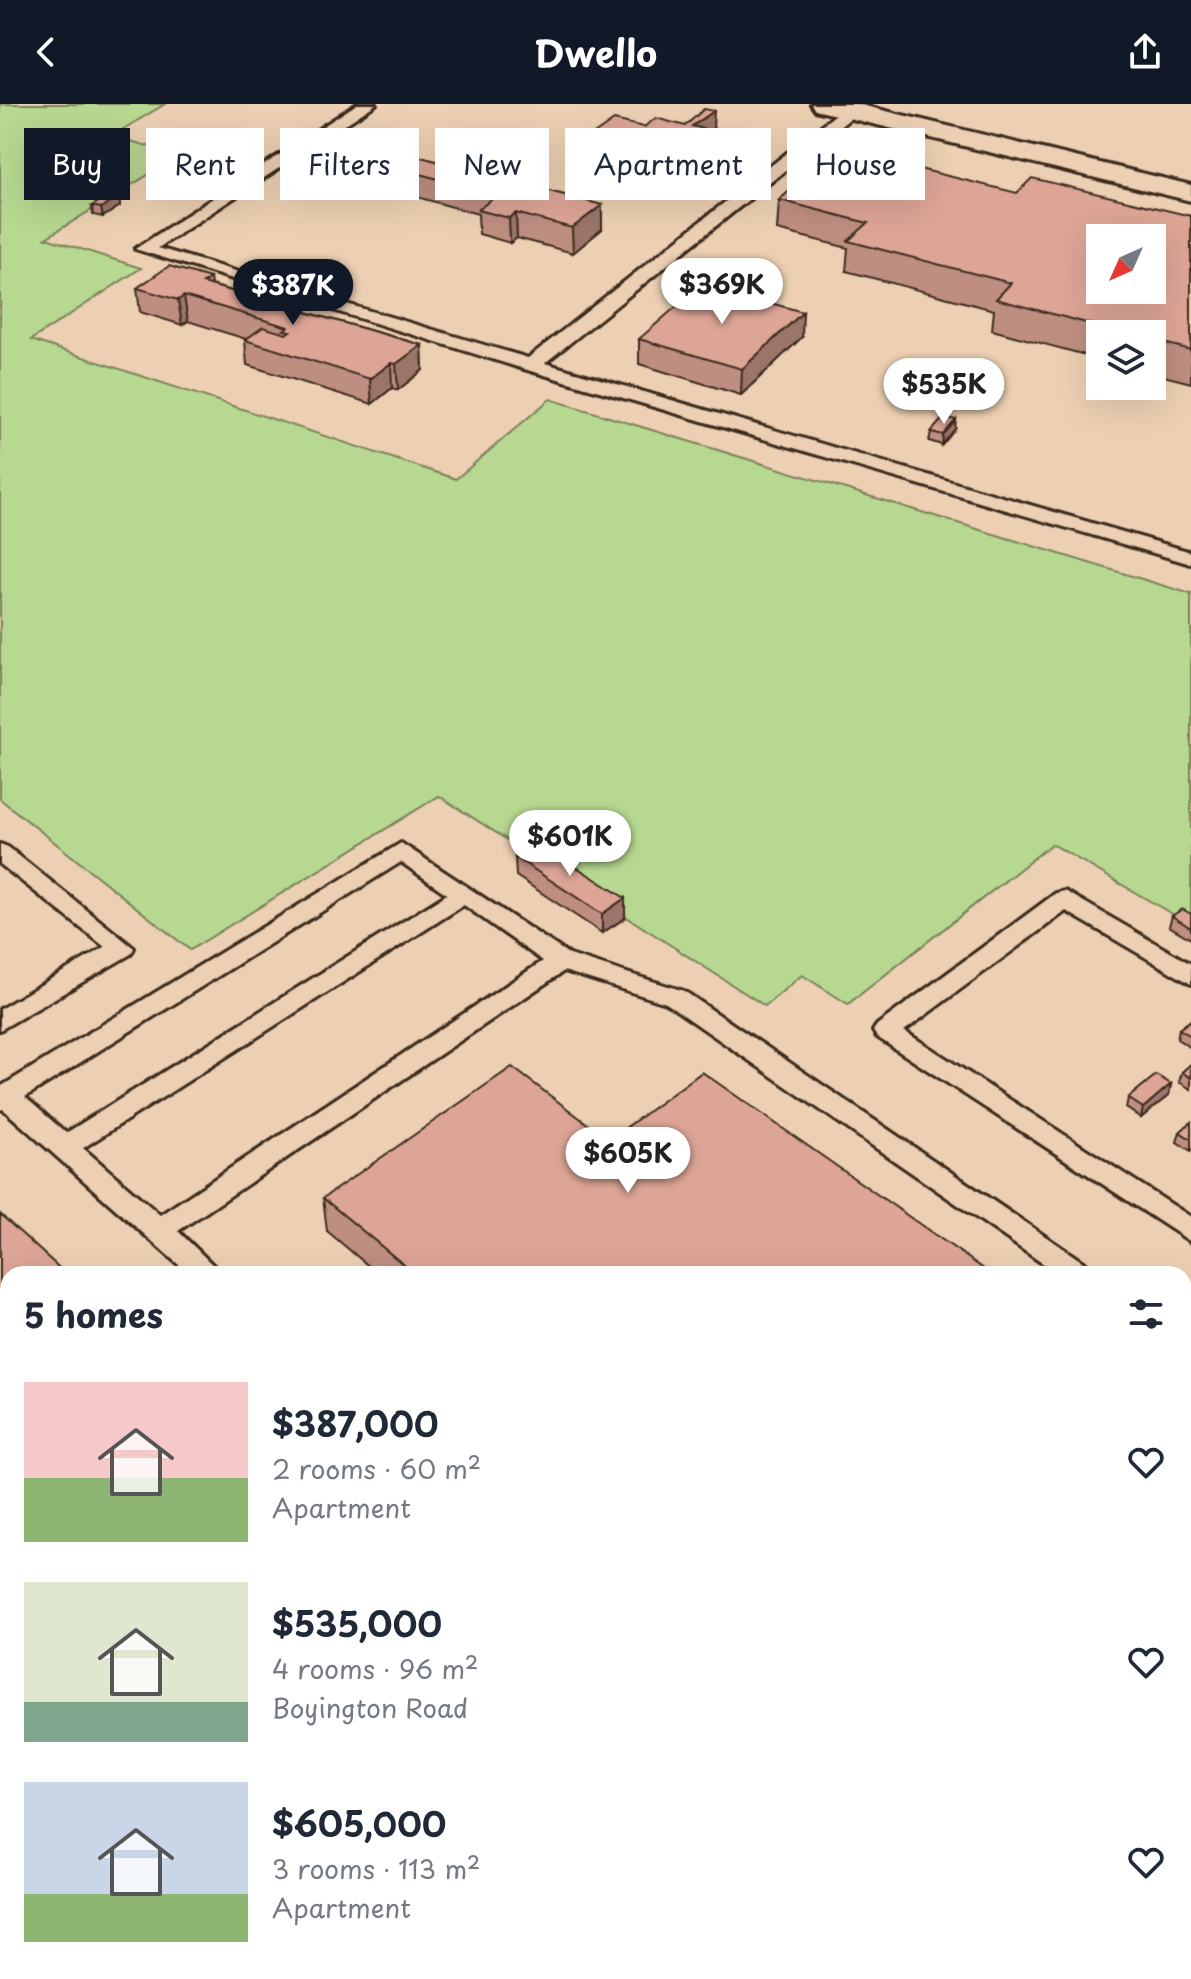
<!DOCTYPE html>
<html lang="en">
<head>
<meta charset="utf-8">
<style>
	body { margin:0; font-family:"Playpen Sans",sans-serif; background:#f6f6f7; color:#1f2937; height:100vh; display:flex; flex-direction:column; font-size:30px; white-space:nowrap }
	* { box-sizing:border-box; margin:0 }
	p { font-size:26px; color:#747a83 }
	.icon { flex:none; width:44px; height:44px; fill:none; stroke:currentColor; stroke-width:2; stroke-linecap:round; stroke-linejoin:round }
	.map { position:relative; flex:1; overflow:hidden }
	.drawer { position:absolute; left:0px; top:1162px; width:1192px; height:714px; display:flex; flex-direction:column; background:#fff; border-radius:24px 24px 0 0; box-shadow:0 8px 32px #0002 }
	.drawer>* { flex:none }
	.top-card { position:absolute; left:24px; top:24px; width:1144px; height:72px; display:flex; gap:16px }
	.needle { width:52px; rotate:225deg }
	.buttons { position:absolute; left:1086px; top:120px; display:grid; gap:16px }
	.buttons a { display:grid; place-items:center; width:80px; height:80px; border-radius:0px; background:#fff; box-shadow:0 8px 32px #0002; font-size:40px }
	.price { position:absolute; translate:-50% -68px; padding:0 18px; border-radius:28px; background:#fff; color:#222; font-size:26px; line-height:52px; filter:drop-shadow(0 2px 4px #0008) }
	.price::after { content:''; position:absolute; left:50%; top:48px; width:24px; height:18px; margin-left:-12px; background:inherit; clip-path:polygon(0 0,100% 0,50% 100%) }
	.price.selected { background:#111827; color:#fff }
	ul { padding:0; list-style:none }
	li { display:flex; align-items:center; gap:24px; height:200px; padding:0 24px }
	li span { display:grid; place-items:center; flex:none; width:224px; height:160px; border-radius:0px; color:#555 }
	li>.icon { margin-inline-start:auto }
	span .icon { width:96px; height:96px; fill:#fffc; stroke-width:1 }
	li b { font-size:34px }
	h2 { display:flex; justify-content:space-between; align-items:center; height:96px; padding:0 24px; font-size:34px }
	.tag { padding:0 28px; border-radius:0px; background:#fff; box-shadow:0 8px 32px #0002; font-size:28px; line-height:72px }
	.tag.selected { background:#111827; color:#fff }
	header { display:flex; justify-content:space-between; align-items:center; height:104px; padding:0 24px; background:#111827; color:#fff; font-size:36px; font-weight:700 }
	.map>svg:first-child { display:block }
	.green { fill:#b7d891; stroke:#798158; stroke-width:2 }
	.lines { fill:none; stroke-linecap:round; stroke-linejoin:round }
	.lane-casing { stroke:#3b2a1e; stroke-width:6 }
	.secondary-casing { stroke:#3b2a1e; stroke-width:6 }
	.lane { fill:#edd0b3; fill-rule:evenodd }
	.secondary { fill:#edd0b3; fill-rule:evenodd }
	.wall { fill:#be8e81; stroke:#3b2a1e; stroke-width:2 }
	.shaded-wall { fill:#9b7469; stroke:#3b2a1e; stroke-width:2 }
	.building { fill:#dda596; stroke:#3b2a1e; stroke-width:2; fill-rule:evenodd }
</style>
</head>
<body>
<header><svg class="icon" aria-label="back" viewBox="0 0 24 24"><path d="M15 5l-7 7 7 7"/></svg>Dwello<svg class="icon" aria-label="share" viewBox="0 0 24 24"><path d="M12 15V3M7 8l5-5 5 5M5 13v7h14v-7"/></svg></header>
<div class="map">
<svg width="1191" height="1875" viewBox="0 0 1191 1875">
	<rect width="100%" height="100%" fill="#edd0b3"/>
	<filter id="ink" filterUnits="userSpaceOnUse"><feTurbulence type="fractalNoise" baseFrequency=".0125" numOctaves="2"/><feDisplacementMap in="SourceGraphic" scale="16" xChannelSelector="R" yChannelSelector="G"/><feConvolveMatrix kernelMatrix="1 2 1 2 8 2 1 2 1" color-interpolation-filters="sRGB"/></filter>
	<g filter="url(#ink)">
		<path class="green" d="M 0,0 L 165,0 L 112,32 L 180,51 L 46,134 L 141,164 L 31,236 L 456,375 L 550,295 L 1191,490 L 1191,821 L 1052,740 L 848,900 L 802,871 L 765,902 L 439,692 L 190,846 L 0,695 Z"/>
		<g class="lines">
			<g class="lane-casing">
				<path id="lane" d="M 357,0 L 376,0 L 158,144 L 528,254 L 845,3 L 857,3 L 857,9 L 545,259 L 1191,448 L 1191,460 L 524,265 L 135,145 Z
					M 401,739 L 570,851 L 684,887 L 1089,1162 L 1093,1170 L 1058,1170 L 666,899 L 564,867 L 178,1127 L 222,1170 L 189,1170 L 3,1005 L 0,1006 L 0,983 ZM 401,758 L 447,790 L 66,1029 L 25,993 ZM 464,801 L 543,857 L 160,1111 L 83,1044 Z
					M 0,740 L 8,743 L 134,844 L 131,850 L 0,926 L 0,905 L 105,843 L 0,760 Z
					M 1065,787 L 1191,860 L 1191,880 L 1066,807 L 904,927 L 1191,1113 L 1191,1138 L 877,933 L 873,927 L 877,921 L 1056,789 Z
					M 1184,1230 L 1191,1233 L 1191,1258 L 1184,1255 Z
					M 8,1585 L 8,1617 L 0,1620 L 0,1588 Z
					M 1191,1751 L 1191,1790 L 1184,1793 L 1184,1754 Z
					M 952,1868 L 991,1868 L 994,1875 L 955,1875 Z
					M 1082,1868 L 1121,1868 L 1118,1875 L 1079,1875 Z"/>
			</g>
			<g class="secondary-casing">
				<path id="secondary" d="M 811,0 L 857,0 L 1191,81 L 1191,97 L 815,6 Z"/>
			</g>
			<use href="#lane" class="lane"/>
			<use href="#secondary" class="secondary"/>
		</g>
		<path class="wall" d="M 685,22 L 713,24 L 708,28 L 707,42 L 693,53 L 678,50 L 675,52 L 702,75 L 679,93 L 603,71 L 603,54 L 605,52 L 600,51 L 600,54 L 593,59 L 575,54 L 575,37 L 591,35 L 591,32 L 644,23 Z
			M 414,51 L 602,125 L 573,149 L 517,134 L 510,139 L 479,130 L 478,110 L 392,86 L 387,89 L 347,79 L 345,55 Z
			M 1017,89 L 1191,112 L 1191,279 L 1152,269 L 1152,230 L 1100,230 L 1100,255 L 992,226 L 994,206 L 846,167 L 848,144 L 777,126 L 779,96 Z
			M 119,93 L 120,102 L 103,113 L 93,111 L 92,102 Z
			M 210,174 L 211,181 L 422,241 L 423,266 L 398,286 L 392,284 L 372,300 L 247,261 L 245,236 L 246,235 L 188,217 L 182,221 L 140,208 L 137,184 Z
			M 802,233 L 741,291 L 639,260 L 639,235 Z
			M 955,325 L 942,341 L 929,337 L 931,328 Z
			M 515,753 L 625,814 L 602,829 L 516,772 Z
			M 1191,810 L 1191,835 L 1169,822 L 1172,812 Z
			M 1191,916 L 1191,944 L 1177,935 L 1179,925 Z
			M 1191,960 L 1191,985 L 1179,978 L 1182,968 Z
			M 1171,980 L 1169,991 L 1141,1014 L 1126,1004 L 1128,994 Z
			M 1191,1018 L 1191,1047 L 1177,1038 L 1180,1028 Z
			M 609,1036 L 991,1170 L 378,1170 L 327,1127 L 323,1094 Z
			M 8,1660 L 8,1812 L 0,1803 L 0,1666 Z
			M 56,1868 L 852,1868 L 850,1875 L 62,1875 Z"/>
		<path class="shaded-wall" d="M 714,7 L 713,24 L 708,28 L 707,42 L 693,53 L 694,37 L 692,22 Z
			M 679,33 L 678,50 L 658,65 L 659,48 Z
			M 600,37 L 600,54 L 593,59 L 593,42 Z
			M 702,58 L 702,75 L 679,93 L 680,76 Z
			M 390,62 L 392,86 L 387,89 L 386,65 Z
			M 119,93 L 120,102 L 103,113 L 101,104 Z
			M 602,101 L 602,125 L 573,149 L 572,124 Z
			M 516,109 L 517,134 L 510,139 L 509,114 Z
			M 184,192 L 188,217 L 182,221 L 178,196 Z
			M 803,208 L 802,233 L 741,291 L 742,265 Z
			M 422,241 L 423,266 L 398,286 L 396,260 Z
			M 391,259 L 392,284 L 372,300 L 370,275 Z
			M 956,316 L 955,325 L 942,341 L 943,331 Z
			M 625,794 L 625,814 L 602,829 L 602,810 Z
			M 1171,980 L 1169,991 L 1141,1014 L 1143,1004 Z
			M 8,1498 L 8,1538 L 0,1544 L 0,1504 Z
			M 1191,1616 L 1191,1635 L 1184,1643 L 1184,1624 Z
			M 845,1868 L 852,1868 L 850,1875 L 838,1875 Z"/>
		<path class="building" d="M 704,5 L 714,7 L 692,22 L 708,26 L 694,37 L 679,33 L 659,48 L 702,58 L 680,76 L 603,54 L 622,40 L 591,32 L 614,16 L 644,23 L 656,14 L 685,22 Z
			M 582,32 L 600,37 L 593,42 L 575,37 Z
			M 373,36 L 414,47 L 410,50 L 602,101 L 572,124 L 516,109 L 509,114 L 478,106 L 493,94 L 479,91 L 483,87 L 390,62 L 386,65 L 345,55 Z
			M 838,45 L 1017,89 L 1032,74 L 1191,112 L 1191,246 L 1152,236 L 1152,230 L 1128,230 L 996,195 L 1011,179 L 848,137 L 868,119 L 779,96 ZM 1100,134 L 1152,134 L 1152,186 L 1100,186 Z
			M 110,91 L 119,93 L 101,104 L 92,102 Z
			M 169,162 L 210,174 L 203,179 L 422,241 L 396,260 L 391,259 L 370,275 L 245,236 L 263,223 L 286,230 L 290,227 L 284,226 L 288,223 L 184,192 L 178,196 L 137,184 Z
			M 702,180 L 803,208 L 742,265 L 639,235 Z
			M 944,313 L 956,316 L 943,331 L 931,328 Z
			M 537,738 L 625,794 L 602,810 L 515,753 Z
			M 1182,805 L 1191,810 L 1191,824 L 1172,812 Z
			M 1191,916 L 1191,932 L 1179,925 Z
			M 1191,960 L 1191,974 L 1182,968 Z
			M 512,963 L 609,1036 L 702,968 L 991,1170 L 415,1170 L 323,1094 Z
			M 1156,971 L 1171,980 L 1143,1004 L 1128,994 Z
			M 1191,1018 L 1191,1035 L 1180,1028 Z
			M 0,1110 L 66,1170 L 8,1170 L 8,1498 L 0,1504 Z
			M 1184,1305 L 1191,1310 L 1191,1616 L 1184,1624 Z
			M 8,1660 L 8,1797 L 0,1787 L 0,1666 Z
			M 70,1868 L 845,1868 L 838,1875 L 76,1875 Z"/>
	</g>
</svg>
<div class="buttons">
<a><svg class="needle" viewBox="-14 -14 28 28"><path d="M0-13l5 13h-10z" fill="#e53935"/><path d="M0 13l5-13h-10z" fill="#747a83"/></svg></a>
<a><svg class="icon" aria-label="layers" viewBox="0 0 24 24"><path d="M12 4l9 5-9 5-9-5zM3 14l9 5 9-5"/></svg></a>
</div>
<b class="price" style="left:722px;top:222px">$369K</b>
<b class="price selected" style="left:293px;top:223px">$387K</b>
<b class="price" style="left:944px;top:322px">$535K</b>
<b class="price" style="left:570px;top:774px">$601K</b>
<b class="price" style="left:628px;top:1091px">$605K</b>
<div class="top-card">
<a class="tag selected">Buy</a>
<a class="tag">Rent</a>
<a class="tag">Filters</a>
<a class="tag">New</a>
<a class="tag">Apartment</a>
<a class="tag">House</a>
</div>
<section class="drawer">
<h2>5 homes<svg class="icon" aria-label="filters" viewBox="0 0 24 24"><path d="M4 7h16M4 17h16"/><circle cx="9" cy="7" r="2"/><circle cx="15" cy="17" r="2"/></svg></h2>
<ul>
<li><span style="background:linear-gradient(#f6c9c9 60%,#8fb573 0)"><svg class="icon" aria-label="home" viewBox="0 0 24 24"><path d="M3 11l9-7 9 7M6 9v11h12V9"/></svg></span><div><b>$387,000</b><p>2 rooms · 60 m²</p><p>Apartment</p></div><svg class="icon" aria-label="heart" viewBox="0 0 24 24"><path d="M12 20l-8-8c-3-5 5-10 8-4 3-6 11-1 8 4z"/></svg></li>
<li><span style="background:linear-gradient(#dfe7d0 75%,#7fa58c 0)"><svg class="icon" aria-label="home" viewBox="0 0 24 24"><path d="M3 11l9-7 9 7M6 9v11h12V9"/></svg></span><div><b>$535,000</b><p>4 rooms · 96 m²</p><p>Boyington Road</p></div><svg class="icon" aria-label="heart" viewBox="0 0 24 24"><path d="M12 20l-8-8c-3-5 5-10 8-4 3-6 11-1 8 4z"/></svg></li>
<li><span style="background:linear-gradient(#c9d6e8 70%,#8fb573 0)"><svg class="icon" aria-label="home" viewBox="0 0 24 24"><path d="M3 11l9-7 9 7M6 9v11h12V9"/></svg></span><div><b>$605,000</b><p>3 rooms · 113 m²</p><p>Apartment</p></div><svg class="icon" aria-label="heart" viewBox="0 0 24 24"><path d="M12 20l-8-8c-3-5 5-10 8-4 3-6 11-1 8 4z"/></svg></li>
</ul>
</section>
</div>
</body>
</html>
